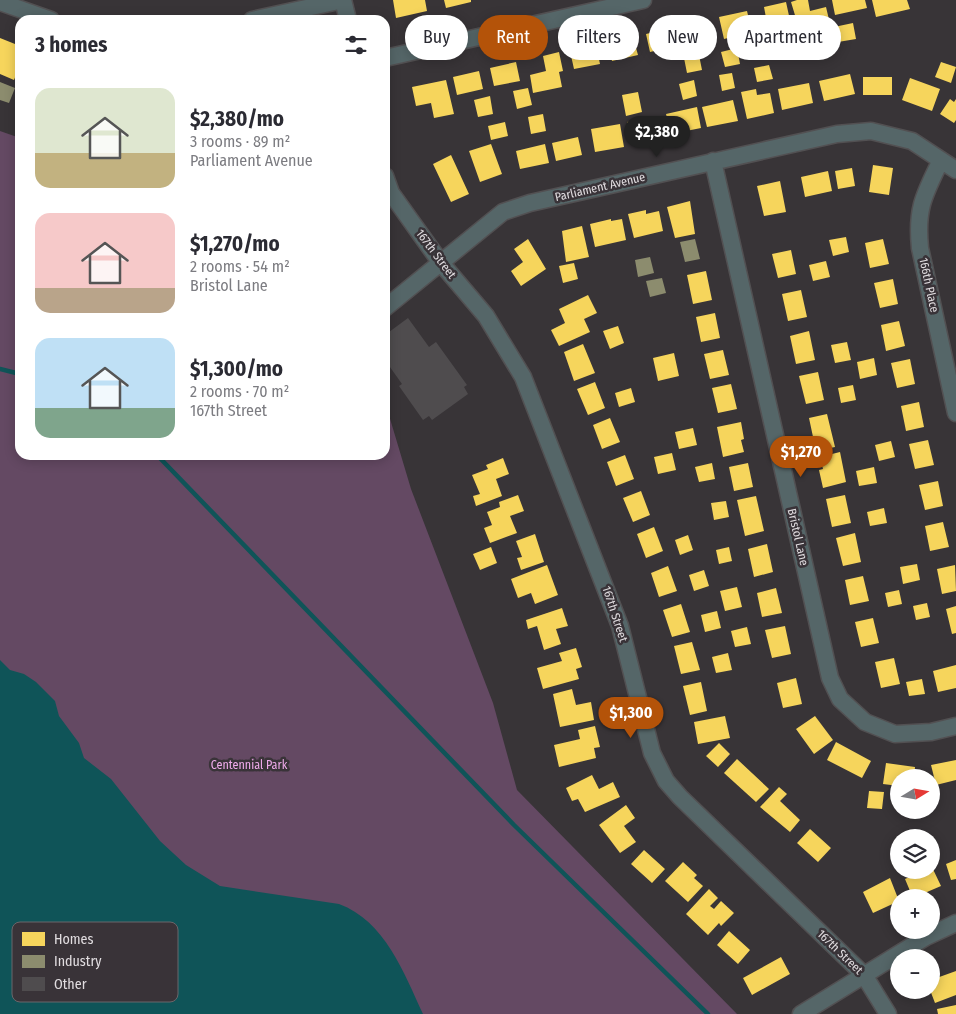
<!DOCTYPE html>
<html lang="en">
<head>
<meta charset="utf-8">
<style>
	body { margin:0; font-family:"Fira Sans Condensed",sans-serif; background:#f7f7f7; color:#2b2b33; height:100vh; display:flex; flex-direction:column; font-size:19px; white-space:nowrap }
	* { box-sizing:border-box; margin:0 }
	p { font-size:16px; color:#7c7c81 }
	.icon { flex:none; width:28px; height:28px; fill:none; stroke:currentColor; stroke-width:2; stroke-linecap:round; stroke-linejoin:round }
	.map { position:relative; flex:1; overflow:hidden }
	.drawer { position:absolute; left:15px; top:15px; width:375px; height:445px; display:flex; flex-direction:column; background:#fff; border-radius:15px; box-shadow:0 2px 12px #0003 }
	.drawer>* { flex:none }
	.guide { position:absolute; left:405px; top:15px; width:475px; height:45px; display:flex; gap:10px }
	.needle { width:32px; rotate:79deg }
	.buttons { position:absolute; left:890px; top:769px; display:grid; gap:10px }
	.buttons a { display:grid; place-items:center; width:50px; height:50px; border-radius:50%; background:#fff; box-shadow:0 2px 12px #0003; font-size:25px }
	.price { position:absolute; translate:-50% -42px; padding:0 11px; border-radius:18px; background:#b45309; color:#fff; font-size:16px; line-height:32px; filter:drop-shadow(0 1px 2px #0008) }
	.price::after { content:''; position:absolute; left:50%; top:30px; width:15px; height:11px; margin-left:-8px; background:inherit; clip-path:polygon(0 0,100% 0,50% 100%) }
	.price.on { background:#222; color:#fff }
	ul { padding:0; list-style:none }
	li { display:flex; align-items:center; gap:15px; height:125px; padding:0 20px }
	li span { display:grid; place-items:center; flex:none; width:140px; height:100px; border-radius:15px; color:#555 }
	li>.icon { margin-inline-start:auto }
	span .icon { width:60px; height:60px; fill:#fffc; stroke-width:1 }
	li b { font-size:21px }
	h2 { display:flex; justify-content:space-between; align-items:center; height:60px; padding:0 20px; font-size:21px }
	.pill { padding:0 18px; border-radius:22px; background:#fff; box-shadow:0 2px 12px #0003; font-size:18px; line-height:45px }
	.pill.on { background:#b45309; color:#fff }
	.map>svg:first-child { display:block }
	.green { fill:#644963 }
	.water { fill:#0f5458 }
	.homes { fill:#f6d55c }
	.industry { fill:#8c8c6e }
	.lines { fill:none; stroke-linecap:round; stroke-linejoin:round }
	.stream { stroke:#0f5458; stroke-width:4.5 }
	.building { fill:#4f4c4e }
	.minor-casing { stroke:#525052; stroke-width:19 }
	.minor { stroke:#556668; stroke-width:16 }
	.labels { text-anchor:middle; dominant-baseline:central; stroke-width:5; stroke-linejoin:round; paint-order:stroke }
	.street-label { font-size:12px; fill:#e1dde0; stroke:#393338 }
	.park-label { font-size:12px; fill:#efabeb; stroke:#393338 }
	.key { fill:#393338; stroke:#6b666a; stroke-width:1 }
	.key-label { font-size:14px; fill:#e1dde0 }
</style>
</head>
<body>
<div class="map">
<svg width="956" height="1014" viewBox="0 0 956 1014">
	<rect width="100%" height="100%" fill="#383437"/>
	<path class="green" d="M 0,131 L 20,138 L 20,455 L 385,455 L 385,408 L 388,412 L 411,489 L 493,703 L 517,790 L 737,1014 L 0,1014 Z"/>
	<path class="water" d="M 0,660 L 10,670 L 24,674 L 36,682 L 55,701 L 59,716 L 79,743 L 84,758 L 111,779 L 160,841 L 186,865 L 220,886 L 339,904 C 385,921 404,973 423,1014 L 0,1014 Z"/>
	<path class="homes" d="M 393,0 L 425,0 L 427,11 L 396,18 Z
		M 444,0 L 471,0 L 471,2 L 446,8 Z
		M 797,0 L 808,0 L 810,11 L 826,7 L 831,28 L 801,35 L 791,2 Z
		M 832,0 L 865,0 L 867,8 L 835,15 Z
		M 872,0 L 907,0 L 910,9 L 876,17 Z
		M 786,2 L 793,34 L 770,39 L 764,7 Z
		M 747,11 L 752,32 L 724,39 L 719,17 Z
		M 709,21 L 714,43 L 685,49 L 681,27 Z
		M 853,23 L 856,39 L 838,42 L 834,27 Z
		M 671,28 L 675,46 L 650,52 L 646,34 Z
		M 633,37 L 638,55 L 612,61 L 608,43 Z
		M 0,38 L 20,46 L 20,65 L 14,80 L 0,74 Z
		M 775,41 L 778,56 L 764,59 L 761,44 Z
		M 596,45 L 600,64 L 574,69 L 570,51 Z
		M 737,48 L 740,64 L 725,67 L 721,52 Z
		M 559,52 L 563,71 L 559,72 L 562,87 L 533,93 L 530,75 L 546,71 L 543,56 Z
		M 699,55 L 702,70 L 687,73 L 684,58 Z
		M 516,62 L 520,81 L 494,86 L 490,68 Z
		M 941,62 L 956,67 L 951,83 L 935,77 Z
		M 769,65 L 773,79 L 757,82 L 754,68 Z
		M 479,71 L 483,89 L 457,95 L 453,77 Z
		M 732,73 L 735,88 L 722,91 L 719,75 Z
		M 850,74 L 855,94 L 824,101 L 819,81 Z
		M 863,77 L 892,77 L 892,95 L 863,95 Z
		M 910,78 L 940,89 L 932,111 L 902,100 Z
		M 446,80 L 454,114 L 434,118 L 431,103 L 416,106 L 412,87 Z
		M 694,80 L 697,96 L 683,100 L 679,84 Z
		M 809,83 L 813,103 L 782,110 L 778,89 Z
		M 528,88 L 532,105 L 517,109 L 513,91 Z
		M 756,89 L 757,95 L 770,93 L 774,113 L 747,119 L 741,92 Z
		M 638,92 L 642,112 L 626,116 L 622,95 Z
		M 490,96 L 493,114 L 478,117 L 474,100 Z
		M 950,99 L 954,102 L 956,99 L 956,120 L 954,123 L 940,114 Z
		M 733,100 L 738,121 L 707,127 L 702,107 Z
		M 697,107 L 701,128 L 671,134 L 666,114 Z
		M 543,114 L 546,131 L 531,134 L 528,117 Z
		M 658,116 L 663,136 L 632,143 L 627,122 Z
		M 505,122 L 508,136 L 491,140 L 488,126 Z
		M 620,124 L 624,147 L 595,152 L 591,129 Z
		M 578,137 L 582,155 L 556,161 L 552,143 Z
		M 491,144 L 502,174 L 480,182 L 469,151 Z
		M 545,144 L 549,163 L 520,169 L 516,151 Z
		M 451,155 L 469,194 L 451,202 L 433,164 Z
		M 873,165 L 893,168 L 889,195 L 869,192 Z
		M 852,168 L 855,186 L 838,189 L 835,171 Z
		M 828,171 L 832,191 L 805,197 L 801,177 Z
		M 780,181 L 786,212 L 764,216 L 757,186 Z
		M 690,201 L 695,234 L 675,238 L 667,207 Z
		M 646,210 L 646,214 L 659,211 L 663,231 L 634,238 L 628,214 Z
		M 611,219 L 611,221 L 622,219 L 626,240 L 595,247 L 590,224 Z
		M 582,226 L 589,257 L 566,262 L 562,231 Z
		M 846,237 L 849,252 L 833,256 L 829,240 Z
		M 528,239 L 546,269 L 521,286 L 511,271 L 523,262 L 514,249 Z
		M 883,239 L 889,264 L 870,268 L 865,243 Z
		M 791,250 L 796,274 L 778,278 L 772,254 Z
		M 826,261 L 830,277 L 813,281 L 809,265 Z
		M 574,263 L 578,279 L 563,283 L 559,266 Z
		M 706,271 L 712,300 L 693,304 L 687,275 Z
		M 893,279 L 898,304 L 880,308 L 874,283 Z
		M 801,290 L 807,317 L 788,321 L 782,294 Z
		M 588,295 L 597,313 L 584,319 L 590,332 L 559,346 L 551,330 L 565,323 L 559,309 Z
		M 715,313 L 720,338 L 701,342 L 696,317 Z
		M 899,321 L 905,346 L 886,351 L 881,325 Z
		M 618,326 L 624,343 L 610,349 L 603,331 Z
		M 809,331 L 815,360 L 796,364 L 790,336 Z
		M 847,342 L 851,360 L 835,363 L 831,345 Z
		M 583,344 L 595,373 L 574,381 L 564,352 Z
		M 723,350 L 729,375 L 710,379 L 704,354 Z
		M 674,353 L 679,376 L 658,381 L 653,358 Z
		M 874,358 L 877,375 L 860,379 L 857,362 Z
		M 910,359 L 915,384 L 897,388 L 891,363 Z
		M 818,372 L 824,400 L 806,404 L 799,376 Z
		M 595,382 L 605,408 L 588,415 L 577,389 Z
		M 731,384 L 737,409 L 718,413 L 712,388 Z
		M 853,385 L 856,400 L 841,403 L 838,388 Z
		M 631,388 L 635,402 L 619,407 L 615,393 Z
		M 919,402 L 924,427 L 906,431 L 901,406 Z
		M 827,414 L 835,447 L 816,451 L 809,418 Z
		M 610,418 L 620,442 L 602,449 L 593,425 Z
		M 741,422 L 744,439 L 741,440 L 744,452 L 723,457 L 717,427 Z
		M 693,428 L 697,445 L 679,449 L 675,432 Z
		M 928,440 L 934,465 L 915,469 L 909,444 Z
		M 891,441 L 895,457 L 879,461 L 875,445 Z
		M 840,452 L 846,482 L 823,488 L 819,470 L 823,469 L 820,457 Z
		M 672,453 L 676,470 L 658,474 L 654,457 Z
		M 625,455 L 634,479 L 616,486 L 607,462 Z
		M 503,458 L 509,474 L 496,479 L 502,496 L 476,506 L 473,496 L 480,494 L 472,475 L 488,469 L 486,465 Z
		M 712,463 L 715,479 L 699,482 L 695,467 Z
		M 748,463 L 753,487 L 734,491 L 729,467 Z
		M 874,467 L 877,483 L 859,486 L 856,471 Z
		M 938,481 L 943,506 L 925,510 L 919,485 Z
		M 641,491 L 650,515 L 633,522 L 623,498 Z
		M 518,495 L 524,511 L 510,516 L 517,533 L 490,543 L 484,528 L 492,525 L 487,512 L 500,507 L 499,502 Z
		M 845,495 L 851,523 L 832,527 L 826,499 Z
		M 756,496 L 764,531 L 745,536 L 737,500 Z
		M 726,501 L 729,517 L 714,520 L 711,503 Z
		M 884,508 L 887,523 L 870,526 L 867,512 Z
		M 943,522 L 949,547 L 930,551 L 925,526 Z
		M 654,527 L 663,551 L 646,558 L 637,534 Z
		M 855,533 L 861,562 L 843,566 L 836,538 Z
		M 535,534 L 544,562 L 521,570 L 517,558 L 522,557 L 516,541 Z
		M 688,535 L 693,550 L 680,555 L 675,540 Z
		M 767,544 L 773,572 L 754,577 L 748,549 Z
		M 491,547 L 497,563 L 480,570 L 473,554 Z
		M 729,547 L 732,561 L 719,564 L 716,550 Z
		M 917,564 L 920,580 L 903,584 L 900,567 Z
		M 547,565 L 558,595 L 535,604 L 531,593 L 518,598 L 511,579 Z
		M 955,565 L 956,591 L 942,594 L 937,569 Z
		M 668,566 L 677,591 L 659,597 L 651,573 Z
		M 704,570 L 709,586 L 694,591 L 689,575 Z
		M 863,576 L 869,601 L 850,605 L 845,580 Z
		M 737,587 L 742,607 L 725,611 L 720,591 Z
		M 776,588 L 782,613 L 762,617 L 757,593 Z
		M 899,590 L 902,604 L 888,607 L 885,593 Z
		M 927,603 L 930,617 L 916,620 L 913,606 Z
		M 681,604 L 690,632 L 672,637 L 663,610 Z
		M 956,606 L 956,633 L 952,634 L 946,609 Z
		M 562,608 L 568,626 L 556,629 L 561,644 L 544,650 L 537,626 L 528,629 L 526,620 Z
		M 717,611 L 721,628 L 705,632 L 701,615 Z
		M 873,618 L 879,643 L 861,647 L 855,622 Z
		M 785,626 L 791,654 L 772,658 L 765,630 Z
		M 747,627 L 751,644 L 735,647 L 731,631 Z
		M 692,642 L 700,670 L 681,674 L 674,646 Z
		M 576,648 L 582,667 L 576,669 L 579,679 L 543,689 L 537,668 L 562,661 L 559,653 Z
		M 728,653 L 732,670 L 716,673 L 712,657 Z
		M 894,658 L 900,684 L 881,688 L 875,662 Z
		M 956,665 L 956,688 L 938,692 L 933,671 Z
		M 796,678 L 802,704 L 783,708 L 777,683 Z
		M 922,679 L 925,694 L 909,696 L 906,682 Z
		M 701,682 L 707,711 L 690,715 L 683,686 Z
		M 572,689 L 576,705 L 591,702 L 594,720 L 560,727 L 553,694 Z
		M 725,716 L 730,738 L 698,744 L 694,722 Z
		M 815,716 L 833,740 L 814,754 L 796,729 Z
		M 595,726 L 600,747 L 594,748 L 596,758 L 559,767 L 554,745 L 580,739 L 578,730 Z
		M 836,742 L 871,761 L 862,778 L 827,760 Z
		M 719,743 L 730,754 L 718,767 L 706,756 Z
		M 737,759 L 769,789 L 756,802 L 724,773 Z
		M 956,760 L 956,780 L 936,785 L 931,765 Z
		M 886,763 L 915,767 L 914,778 L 899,778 L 899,786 L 883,784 Z
		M 592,775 L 599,789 L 613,782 L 620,797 L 585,812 L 578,799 L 572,801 L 566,788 Z
		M 779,787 L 787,794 L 780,801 L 800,820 L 790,832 L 760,807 Z
		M 869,791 L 884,792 L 882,809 L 867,808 Z
		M 626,805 L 635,818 L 624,826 L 636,842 L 620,853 L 599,825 Z
		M 810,829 L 831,848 L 818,862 L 797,843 Z
		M 644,850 L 665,869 L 652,883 L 631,864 Z
		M 956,860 L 956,879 L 951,880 L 946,864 Z
		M 683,862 L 697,875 L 694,878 L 703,886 L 688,902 L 665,881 Z
		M 931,865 L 941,886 L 913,898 L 905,879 L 925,870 L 931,870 Z
		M 890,878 L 899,901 L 873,913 L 863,892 Z
		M 709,889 L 718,898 L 710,906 L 714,909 L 721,901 L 734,913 L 721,926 L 719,923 L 708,935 L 686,914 Z
		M 729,931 L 750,950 L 738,964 L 717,945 Z
		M 781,957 L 790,974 L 752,995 L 743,978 Z
		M 956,971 L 956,995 L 935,1003 L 930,990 L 931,980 Z
		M 956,1005 L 956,1014 L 938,1014 L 937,1009 Z"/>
	<path class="industry" d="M 0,82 L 15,88 L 9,103 L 0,100 Z
		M 695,239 L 700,259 L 685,262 L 680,242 Z
		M 650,257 L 654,273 L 638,277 L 635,260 Z
		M 662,278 L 666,293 L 650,297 L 646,281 Z"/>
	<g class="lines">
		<path class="stream" d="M 0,369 L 20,374
			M 157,455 L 514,825 L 708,1014"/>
	</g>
	<path class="building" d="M 408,318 L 429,347 L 436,342 L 467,385 L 464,387 L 468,394 L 432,420 L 429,416 L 423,420 L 399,386 L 402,384 L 385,360 L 385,335 Z"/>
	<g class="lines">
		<g class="minor-casing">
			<path id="minor" d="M 343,0 L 348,20
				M 0,2 L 51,20
				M 252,20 L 343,0
				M 385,58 L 643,0
				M 941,160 C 924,195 916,208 920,248 L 956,413
				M 713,161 L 830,678 L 840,699 L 865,722 L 895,734 L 931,732 L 956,726
				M 385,176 L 391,193 L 441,263 L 486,316 L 523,377 L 620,626 L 652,753 L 666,781 L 680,797 L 864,975 L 888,1014
				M 385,308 L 503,212 L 530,203 L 837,134 L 871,131 L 912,141 L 956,170
				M 801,1014 L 926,937 L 956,923"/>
		</g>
		<use href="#minor" class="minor"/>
	</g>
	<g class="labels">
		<g class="street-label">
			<text transform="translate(600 187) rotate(-13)">Parliament Avenue</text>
			<text transform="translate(436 254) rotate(53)">167th Street</text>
			<text transform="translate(929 285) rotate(78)">166th Place</text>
			<text transform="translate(798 537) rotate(77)">Bristol Lane</text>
			<text transform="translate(615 614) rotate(72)">167th Street</text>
			<text transform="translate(840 952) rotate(44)">167th Street</text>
		</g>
		<g class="park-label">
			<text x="249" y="765">Centennial Park</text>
		</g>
	</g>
	<rect x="12" y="922" width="166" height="80" rx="8" class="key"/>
	<rect x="22" y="932" width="23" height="14" fill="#f6d55c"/>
	<rect x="22" y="955" width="23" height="13" fill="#8c8c6e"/>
	<rect x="22" y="977" width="23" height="14" fill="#4f4c4e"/>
	<g class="key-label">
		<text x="54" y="944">Homes</text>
		<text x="54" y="966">Industry</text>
		<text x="54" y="989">Other</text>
	</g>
</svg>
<div class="buttons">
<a><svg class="needle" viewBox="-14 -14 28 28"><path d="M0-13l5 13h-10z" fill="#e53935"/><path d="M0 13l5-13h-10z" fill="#7c7c81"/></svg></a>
<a><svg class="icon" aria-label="layers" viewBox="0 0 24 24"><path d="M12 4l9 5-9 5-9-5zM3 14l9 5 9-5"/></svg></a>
<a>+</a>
<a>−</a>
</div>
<b class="price on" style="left:657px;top:158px">$2,380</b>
<b class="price" style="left:801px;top:478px">$1,270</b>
<b class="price" style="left:631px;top:739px">$1,300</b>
<div class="guide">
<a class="pill">Buy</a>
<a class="pill on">Rent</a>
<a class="pill">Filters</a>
<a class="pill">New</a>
<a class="pill">Apartment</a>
</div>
<section class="drawer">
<h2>3 homes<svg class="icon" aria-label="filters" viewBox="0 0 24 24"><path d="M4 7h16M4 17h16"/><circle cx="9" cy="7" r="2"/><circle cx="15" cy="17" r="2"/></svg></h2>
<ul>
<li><span style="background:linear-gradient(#dfe7d0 65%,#c2b280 0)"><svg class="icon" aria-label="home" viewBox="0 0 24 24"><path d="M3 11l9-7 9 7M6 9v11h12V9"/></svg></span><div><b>$2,380/mo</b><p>3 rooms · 89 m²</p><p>Parliament Avenue</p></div></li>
<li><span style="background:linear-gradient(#f6c9c9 75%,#b9a48a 0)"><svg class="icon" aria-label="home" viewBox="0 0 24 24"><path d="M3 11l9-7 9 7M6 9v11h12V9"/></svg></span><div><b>$1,270/mo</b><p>2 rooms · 54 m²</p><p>Bristol Lane</p></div></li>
<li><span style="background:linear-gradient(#bfe0f5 70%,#7fa58c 0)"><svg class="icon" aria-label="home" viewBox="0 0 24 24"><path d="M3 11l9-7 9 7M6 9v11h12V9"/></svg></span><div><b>$1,300/mo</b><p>2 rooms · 70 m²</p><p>167th Street</p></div></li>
</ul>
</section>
</div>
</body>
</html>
